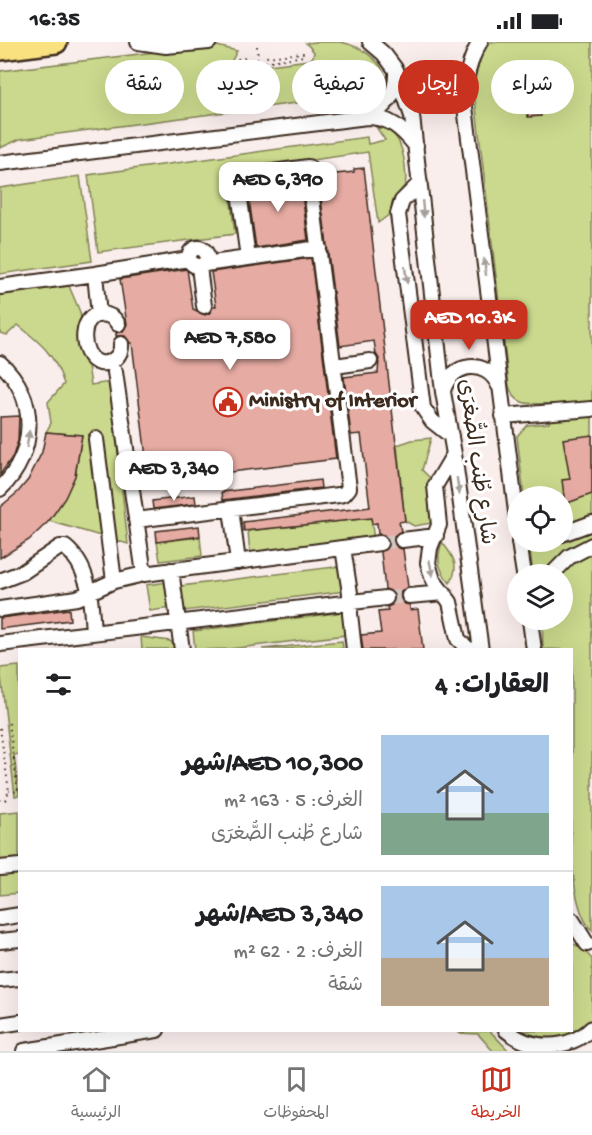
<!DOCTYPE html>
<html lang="ar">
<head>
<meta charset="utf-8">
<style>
	body { margin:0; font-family:"Gochi Hand","Playpen Sans Arabic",sans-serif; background:#f2f2f2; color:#202124; direction:rtl; height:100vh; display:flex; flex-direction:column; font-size:22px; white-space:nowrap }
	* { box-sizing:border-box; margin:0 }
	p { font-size:20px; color:#757577 }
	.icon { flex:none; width:33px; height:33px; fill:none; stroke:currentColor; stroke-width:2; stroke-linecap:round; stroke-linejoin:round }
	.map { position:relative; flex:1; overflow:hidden; direction:ltr }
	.sheet { position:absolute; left:18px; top:606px; width:555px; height:384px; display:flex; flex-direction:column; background:#fff; border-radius:0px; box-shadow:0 6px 24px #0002; direction:rtl }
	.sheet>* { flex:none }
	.hud { position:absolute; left:18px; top:18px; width:556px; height:54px; direction:rtl; display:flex; gap:12px }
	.tools { position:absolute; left:507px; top:444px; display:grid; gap:12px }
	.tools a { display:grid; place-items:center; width:66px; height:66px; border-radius:50%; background:#fff; box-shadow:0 6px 24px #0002; font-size:30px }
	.price { position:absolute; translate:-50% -51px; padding:0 14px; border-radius:12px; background:#fff; color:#222; font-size:20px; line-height:39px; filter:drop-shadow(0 2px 3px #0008) }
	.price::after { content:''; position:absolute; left:50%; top:36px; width:18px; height:14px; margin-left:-9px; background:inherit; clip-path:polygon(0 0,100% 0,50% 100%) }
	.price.current { background:#c8321e; color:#fff }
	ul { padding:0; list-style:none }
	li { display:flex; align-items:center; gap:18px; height:150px; padding:0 24px }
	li+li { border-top:2px solid #e0e0e0 }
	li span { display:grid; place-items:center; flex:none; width:168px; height:120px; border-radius:0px; color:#555 }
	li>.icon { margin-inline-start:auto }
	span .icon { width:72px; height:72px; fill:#fffc; stroke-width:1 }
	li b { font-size:26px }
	h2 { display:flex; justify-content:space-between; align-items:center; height:72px; padding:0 24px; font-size:26px }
	.pill { padding:0 21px; border-radius:27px; background:#fff; box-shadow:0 6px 24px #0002; font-size:21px; line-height:54px }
	.pill.current { background:#c8321e; color:#fff }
	.status { display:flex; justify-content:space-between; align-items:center; height:42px; padding:0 30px; background:#fff; direction:ltr }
	.status svg { height:16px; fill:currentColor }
	.menu { display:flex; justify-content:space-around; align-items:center; height:84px; border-top:2px solid #e0e0e0; background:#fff; font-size:16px; color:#757577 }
	.menu a { display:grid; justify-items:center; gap:3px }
	.menu .current { color:#c8321e }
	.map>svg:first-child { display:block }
	.green { fill:#cad98d; stroke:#828256; stroke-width:1.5 }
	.building { fill:#e6aba3; stroke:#3b2a1e; stroke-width:1.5 }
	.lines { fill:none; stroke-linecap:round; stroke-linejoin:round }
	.minor-tunnel { stroke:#d4c7c4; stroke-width:14; stroke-dasharray:14 7; stroke-linecap:butt }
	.minor-casing { stroke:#3b2a1e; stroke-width:18 }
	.highway-casing { stroke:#3b2a1e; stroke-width:26 }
	.path { stroke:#3b2a1e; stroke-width:2; stroke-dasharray:1.5 4.5; stroke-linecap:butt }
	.minor { stroke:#fff; stroke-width:14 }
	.highway { stroke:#fae180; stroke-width:21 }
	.oneway { fill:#a79f9a }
	.labels { text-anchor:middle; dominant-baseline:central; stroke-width:6; stroke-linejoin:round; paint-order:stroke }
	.poi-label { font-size:22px; font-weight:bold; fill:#3b2a1e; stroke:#fff; text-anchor:start }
	.street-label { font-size:22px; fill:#3b2a1e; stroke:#fff }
</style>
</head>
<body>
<div class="status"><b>16:35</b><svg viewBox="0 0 49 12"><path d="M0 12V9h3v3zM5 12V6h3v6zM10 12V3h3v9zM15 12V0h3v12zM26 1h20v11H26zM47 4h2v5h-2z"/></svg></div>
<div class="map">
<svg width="592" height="1009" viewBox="0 0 592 1009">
	<rect width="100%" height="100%" fill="#faeeed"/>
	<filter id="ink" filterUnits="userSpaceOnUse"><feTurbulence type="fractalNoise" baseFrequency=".0167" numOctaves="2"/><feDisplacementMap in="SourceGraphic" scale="12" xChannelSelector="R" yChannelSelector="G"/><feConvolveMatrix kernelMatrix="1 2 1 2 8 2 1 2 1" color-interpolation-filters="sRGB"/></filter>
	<g filter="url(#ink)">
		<path class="green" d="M 316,0 C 324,0 333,0 340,0 C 364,4 388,23 388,47 L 381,55 L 319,58 L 20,97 L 0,106 L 0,29 L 213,3 L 237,9 L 231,20 L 233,24 L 238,27 L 309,18 L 313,15 L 314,10 L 306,1 Z
			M 486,0 L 592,0 L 592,889 C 564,858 572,764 572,723 C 572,684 572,646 572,608 L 543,607 L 542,578 L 562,578 L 562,532 L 533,532 L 529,500 L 562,500 L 562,454 L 524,454 L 517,394 L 527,383 L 549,381 L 549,362 C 531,361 516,366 509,344 L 474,49 L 475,27 Z
			M 376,85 C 398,87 402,104 405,123 C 405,129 407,137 405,143 C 402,148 396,153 393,158 C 391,162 391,168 390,172 L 378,181 L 368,110 L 227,130 L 235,192 L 98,210 L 88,133 L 367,95 L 368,102 L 385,98 Z
			M 80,134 L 92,219 L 0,232 L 0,146 Z
			M 69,244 L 80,270 L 91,343 L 110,340 L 128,502 L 49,479 L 75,434 L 82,393 L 46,390 L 51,381 L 48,360 L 64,342 C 55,313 42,302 18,283 L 7,293 L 0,291 L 0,253 Z
			M 431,396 L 422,428 L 431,437 L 429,452 L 432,481 L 414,484 L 405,479 L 397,403 L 412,398 Z
			M 371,476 L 374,498 L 250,512 L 248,489 Z
			M 200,495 L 202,514 L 160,519 L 157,500 Z
			M 442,500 C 454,515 460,524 450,541 C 438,527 436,517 442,500 Z
			M 342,524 L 345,549 L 184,569 L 181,544 Z
			M 168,540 L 171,566 L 150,569 L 146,543 Z
			M 344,570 L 346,593 L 229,607 L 195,608 L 193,589 Z
			M 141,595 L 170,599 L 178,607 L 142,607 Z
			M 342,599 L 343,607 L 262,607 Z
			M 19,624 L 19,712 L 14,713 L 19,753 L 15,754 L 0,626 Z
			M 19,769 L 19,851 L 0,853 L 0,771 Z
			M 572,901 L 583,907 L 592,917 L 592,979 C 570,1000 547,1003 521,989 L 572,988 Z
			M 459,989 L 490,989 L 509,1009 L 493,1009 L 478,992 L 459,991 Z"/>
		<path class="building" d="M 538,52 L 541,74 L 528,75 L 525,54 Z
			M 364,126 L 405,479 L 399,480 L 401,489 L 394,494 L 393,500 L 398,506 L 403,507 L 408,545 L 401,550 L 400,555 L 405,562 L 410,563 L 410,568 L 418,567 L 423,608 L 363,608 L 361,593 L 381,591 L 378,570 L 388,569 L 387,565 L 392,563 L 395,556 L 393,550 L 385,547 L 381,510 L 388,505 L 389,499 L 384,493 L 378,492 L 377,481 L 372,482 L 371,476 L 244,489 L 243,480 L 370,465 L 361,392 L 351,393 L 344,335 L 378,331 L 379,317 L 376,312 L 374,299 L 340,304 L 318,134 L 354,130 L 354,127 Z
			M 300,136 L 308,198 L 256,206 L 247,143 Z
			M 311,216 L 336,417 L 149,440 L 132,301 L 130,301 L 125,294 L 116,294 L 116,291 L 123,289 L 127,282 L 120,237 L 187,227 L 193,267 L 205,273 L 210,271 L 213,265 L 216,264 L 211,230 Z
			M 19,374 L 18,399 L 13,414 L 0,433 L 0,375 Z
			M 46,390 L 82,393 L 75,434 L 65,456 L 49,479 L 29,498 L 0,516 L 0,465 L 18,450 L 28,438 L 42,410 Z
			M 592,393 L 592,452 L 565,462 L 562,438 L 570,437 L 563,397 Z
			M 320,438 L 321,446 L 223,458 L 222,450 Z
			M 195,454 L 196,462 L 153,467 L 152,459 Z
			M 199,484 L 200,494 L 157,500 L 156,489 Z
			M 69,567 L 70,578 L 0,587 L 0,576 Z"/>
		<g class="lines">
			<path class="minor-tunnel" d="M 380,501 L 402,498
				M 386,556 L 409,554"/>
			<g class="minor-casing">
				<path id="minor" d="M 138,0 L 166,4 L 209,0
					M 370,0 L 384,12 L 396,28 L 412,74 L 443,350 L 454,412 L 481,608
					M 480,0 C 469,18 466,36 464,57 L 518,486
					M 367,75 C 386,66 397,52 396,30
					M 0,121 L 367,75 C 390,75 402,87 416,104
					M 420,141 L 402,159 L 398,172 L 423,366 L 432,379 L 451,394
					M189 215a9 9 0 1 1 18 0a9 9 0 1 1-18 0Z
					M 205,222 L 319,206
					M 199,225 L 204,264
					M 95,232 L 99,273
					M 0,245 L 95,232 L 189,217
					M 118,282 C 115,277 113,275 107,273 C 79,265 77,315 100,321 C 112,323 122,313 121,302
					M 0,321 C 39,355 37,412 0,447
					M 335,324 L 370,319
					M 115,330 L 144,532
					M 443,349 C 451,320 487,316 499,344
					M 503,374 L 592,367
					M 96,397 L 114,539
					M 454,412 L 435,444 L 439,483 L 430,506 L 428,521 L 433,538 L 450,560 L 458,597 L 467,606 L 472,608
					M 231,467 L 238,520
					M 136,478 L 339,453 L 344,452 L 349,446 L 308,125 L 245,134 L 240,137 L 238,143 L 248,216
					M 562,492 L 592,481
					M 402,498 L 436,494
					M 519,500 L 524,532
					M 343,506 L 350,551 L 350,572 L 354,608
					M 171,528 L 182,608
					M 552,532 L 569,515 L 592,503
					M 0,539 L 23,530 L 60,505 L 65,505 C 91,526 91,561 93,591
					M 409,554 L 444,551
					M 0,567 L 77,556 L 114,539 L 144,532 L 380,501
					M 530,578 L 534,608
					M 0,602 L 386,556
					M 0,826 L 20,824
					M 0,876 L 20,873
					M 572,878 L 587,902
					M 0,899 L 20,897
					M 0,938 L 20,936
					M 0,983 L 20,980
					M 506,988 C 531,1009 568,1009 592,986
					M 24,1009 L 157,988"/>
			</g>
			<g class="highway-casing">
				<path id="highway" d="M 0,7 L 56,0"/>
			</g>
			<path class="path" d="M 257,4 L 258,21 L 304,14 L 303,11 L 266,15
				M 247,20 L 247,16 L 237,17 L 238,23 L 248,22
				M 9,681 L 18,750 L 9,749
				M 0,686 L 9,749 L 5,758 L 0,758
				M 13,716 L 20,716"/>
			<use href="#minor" class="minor"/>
			<use href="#highway" class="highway"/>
		</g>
		<defs><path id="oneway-solid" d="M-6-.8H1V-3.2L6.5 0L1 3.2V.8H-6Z" transform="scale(1.5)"/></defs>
		<g class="oneway">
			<use href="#oneway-solid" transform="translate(423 167) rotate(84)"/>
			<use href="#oneway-solid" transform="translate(485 225) rotate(-97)"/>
			<use href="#oneway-solid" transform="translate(406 233) rotate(82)"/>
			<use href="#oneway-solid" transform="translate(28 397) rotate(-81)"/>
			<use href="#oneway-solid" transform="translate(458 444) rotate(82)"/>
			<use href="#oneway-solid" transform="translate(431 526) rotate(78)"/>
		</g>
	</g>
	<defs>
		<g id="civic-ring" transform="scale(1.5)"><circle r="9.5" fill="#fff" stroke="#c8321e" stroke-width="1.5"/><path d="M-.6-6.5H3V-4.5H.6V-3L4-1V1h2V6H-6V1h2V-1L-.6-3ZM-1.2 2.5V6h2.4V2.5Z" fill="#c8321e"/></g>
	</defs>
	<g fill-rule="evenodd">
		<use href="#civic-ring" x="228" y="360"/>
	</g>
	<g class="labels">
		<g class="poi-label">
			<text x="249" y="360">Ministry of Interior</text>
		</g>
		<g class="street-label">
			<text transform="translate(475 420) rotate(82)">شارع طُنب الصُّغرَى</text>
		</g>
	</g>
</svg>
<div class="tools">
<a><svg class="icon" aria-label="locate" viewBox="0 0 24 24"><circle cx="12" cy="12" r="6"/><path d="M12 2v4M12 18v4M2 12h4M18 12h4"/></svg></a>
<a><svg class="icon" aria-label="layers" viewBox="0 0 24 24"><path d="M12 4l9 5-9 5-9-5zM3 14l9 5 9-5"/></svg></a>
</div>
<b class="price" style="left:278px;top:171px">AED 6,390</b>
<b class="price current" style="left:469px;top:309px">AED 10.3K</b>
<b class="price" style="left:230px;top:329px">AED 7,580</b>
<b class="price" style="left:174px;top:460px">AED 3,340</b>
<div class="hud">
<a class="pill">شراء</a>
<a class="pill current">إيجار</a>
<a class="pill">تصفية</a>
<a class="pill">جديد</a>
<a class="pill">شقة</a>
</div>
<section class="sheet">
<h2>العقارات: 4<svg class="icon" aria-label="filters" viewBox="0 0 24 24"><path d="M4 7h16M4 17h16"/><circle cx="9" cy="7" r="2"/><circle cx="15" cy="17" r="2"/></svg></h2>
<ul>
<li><span style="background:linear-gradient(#a9c7e8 65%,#7fa58c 0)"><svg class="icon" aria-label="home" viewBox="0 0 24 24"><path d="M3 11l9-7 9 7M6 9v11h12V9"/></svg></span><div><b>AED 10,300/شهر</b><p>الغرف: 5 · 163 m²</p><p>شارع طُنب الصُّغرَى</p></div></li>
<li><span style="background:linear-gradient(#a9c7e8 60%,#b9a48a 0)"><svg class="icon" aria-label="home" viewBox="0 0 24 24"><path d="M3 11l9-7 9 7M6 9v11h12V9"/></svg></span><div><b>AED 3,340/شهر</b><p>الغرف: 2 · 62 m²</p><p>شقة</p></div></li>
</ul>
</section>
</div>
<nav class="menu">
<a class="current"><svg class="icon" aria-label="map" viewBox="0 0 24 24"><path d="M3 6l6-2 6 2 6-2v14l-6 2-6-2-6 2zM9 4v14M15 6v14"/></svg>الخريطة</a>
<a><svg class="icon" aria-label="saved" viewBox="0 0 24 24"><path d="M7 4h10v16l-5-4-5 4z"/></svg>المحفوظات</a>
<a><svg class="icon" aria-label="home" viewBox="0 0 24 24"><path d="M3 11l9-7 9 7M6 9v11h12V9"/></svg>الرئيسية</a>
</nav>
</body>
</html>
